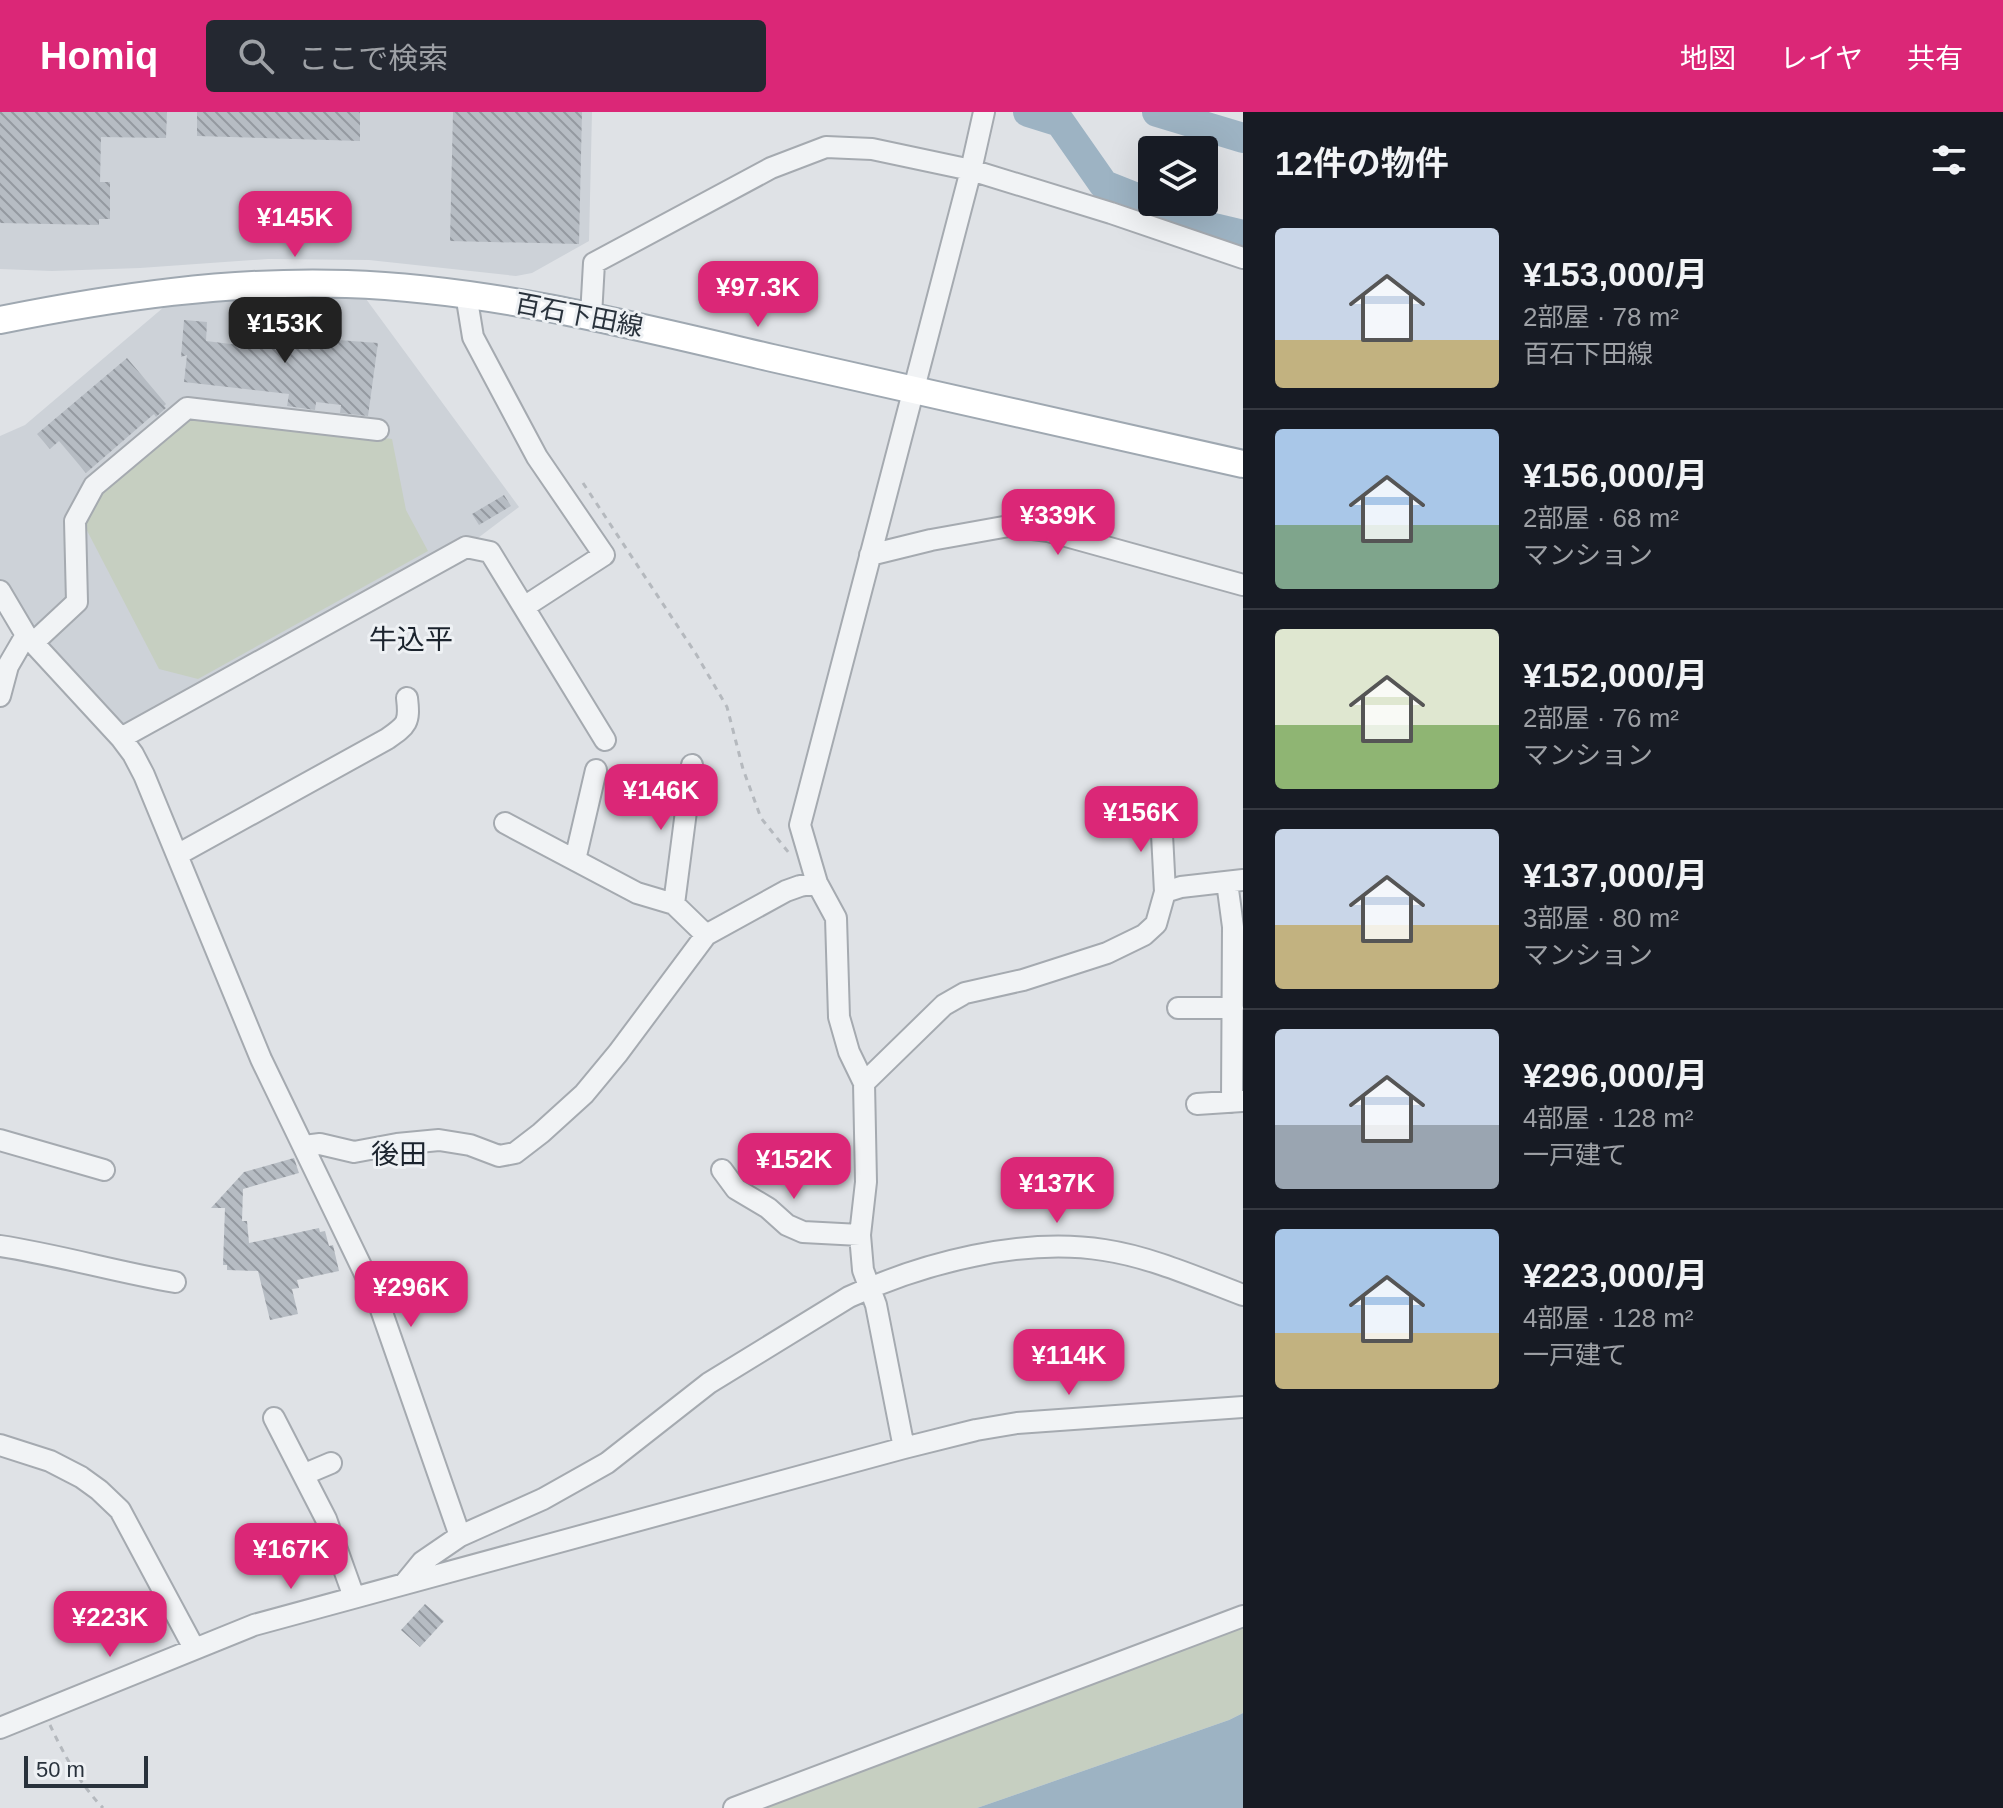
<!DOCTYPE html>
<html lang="ja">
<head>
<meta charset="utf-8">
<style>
	body { margin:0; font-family:Helvetica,"Noto Sans JP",sans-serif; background:#242831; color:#f1f3f6; height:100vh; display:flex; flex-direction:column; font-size:30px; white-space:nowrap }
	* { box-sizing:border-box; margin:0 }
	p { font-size:26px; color:#9ea1a6 }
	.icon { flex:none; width:44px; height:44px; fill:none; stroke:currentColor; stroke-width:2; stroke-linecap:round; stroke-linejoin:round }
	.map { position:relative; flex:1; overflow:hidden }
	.sheet { display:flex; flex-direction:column; background:#171b24; width:760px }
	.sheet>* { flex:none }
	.tools { position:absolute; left:1138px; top:24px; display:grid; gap:16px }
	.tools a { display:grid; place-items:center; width:80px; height:80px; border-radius:8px; background:#171b24; box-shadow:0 8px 32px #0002; font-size:40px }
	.scale { position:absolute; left:24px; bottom:20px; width:124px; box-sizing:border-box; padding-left:8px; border:4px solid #29323c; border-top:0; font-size:22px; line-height:28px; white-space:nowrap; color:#29323c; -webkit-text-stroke:6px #eef1f4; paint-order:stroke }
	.price { position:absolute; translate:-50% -68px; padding:0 18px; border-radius:16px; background:#db2777; color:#fff; font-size:26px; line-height:52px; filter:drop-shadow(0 2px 4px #0008) }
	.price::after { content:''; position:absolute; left:50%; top:48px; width:24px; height:18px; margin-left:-12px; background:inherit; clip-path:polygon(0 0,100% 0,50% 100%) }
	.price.current { background:#222; color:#fff }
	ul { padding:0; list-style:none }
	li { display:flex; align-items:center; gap:24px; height:200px; padding:0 32px }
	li+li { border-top:2px solid #363941 }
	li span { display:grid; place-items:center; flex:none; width:224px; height:160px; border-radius:8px; color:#555 }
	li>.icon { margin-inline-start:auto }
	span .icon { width:96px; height:96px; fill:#fffc; stroke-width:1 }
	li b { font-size:34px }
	h2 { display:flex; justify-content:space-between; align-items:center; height:96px; padding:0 32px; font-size:34px }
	header { display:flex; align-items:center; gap:48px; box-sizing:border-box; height:112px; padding:0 40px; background:#db2777; color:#fff }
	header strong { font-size:38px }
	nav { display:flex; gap:44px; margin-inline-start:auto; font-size:28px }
	.search { width:560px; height:72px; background:#242831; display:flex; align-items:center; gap:20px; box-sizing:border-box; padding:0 28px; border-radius:8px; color:#9ea1a6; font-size:30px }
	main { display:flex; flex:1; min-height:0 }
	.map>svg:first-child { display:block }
	.built { fill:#cdd2d8 }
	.green { fill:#c6cfc1 }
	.water { fill:#9db3c3 }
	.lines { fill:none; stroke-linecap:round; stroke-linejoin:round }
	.river { stroke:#9db3c3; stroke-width:30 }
	.building { fill:url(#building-back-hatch) }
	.minor-casing { stroke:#a5aab0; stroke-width:24 }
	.major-casing { stroke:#9fa8b1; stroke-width:30 }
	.path { stroke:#b5b9be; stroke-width:3; stroke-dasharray:6 6; stroke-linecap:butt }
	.minor { stroke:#f1f3f5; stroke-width:20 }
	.major { stroke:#fff; stroke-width:26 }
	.labels { text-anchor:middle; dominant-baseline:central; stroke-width:6; stroke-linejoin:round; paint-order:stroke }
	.street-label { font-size:26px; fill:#29323c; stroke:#eef1f4 }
	.neighbourhood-label { font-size:28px; fill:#1b232d; stroke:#eef1f4 }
</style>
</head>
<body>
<header>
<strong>Homiq</strong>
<div class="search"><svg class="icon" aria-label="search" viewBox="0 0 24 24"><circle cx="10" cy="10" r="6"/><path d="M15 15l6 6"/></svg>ここで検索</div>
<nav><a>地図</a><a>レイヤ</a><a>共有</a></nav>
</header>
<main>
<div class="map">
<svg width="1243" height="1696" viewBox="0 0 1243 1696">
	<defs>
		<pattern id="building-back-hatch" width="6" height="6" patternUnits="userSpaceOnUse" patternTransform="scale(2)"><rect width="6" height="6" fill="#b6bcc3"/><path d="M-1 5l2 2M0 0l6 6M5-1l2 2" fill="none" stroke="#9499a0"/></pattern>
	</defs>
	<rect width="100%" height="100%" fill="#dfe2e6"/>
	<path class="built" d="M 0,0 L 592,0 L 589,129 L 532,161 L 516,164 L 369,148 L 268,147 L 140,156 L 52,159 L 0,157 Z
		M 355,172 L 519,395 L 466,435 L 121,626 L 0,479 L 0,324 L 25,313 L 184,178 Z"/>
	<path class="green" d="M 198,302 L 392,327 L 406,398 L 428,439 L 198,567 L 159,557 L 82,409 L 97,381 L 179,309 Z
		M 1243,1514 L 1243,1601 L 1229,1608 L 977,1696 L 759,1696 Z"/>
	<path class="water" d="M 1243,1601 L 1243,1696 L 977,1696 L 1229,1608 Z"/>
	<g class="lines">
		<path class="river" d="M 1028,0 L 1060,10 L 1104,73 L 1210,115 L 1243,123
			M 1157,0 L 1243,26"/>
	</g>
	<path class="building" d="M 0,0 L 167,0 L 166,26 L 101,25 L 100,70 L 110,70 L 110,107 L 99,107 L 99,113 L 0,111 Z
		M 197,0 L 360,0 L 360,29 L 197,24 Z
		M 453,0 L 582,0 L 579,132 L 450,129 Z
		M 184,208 L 207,210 L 206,229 L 247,234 L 250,208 L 287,211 L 286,218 L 325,223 L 325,227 L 378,231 L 368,304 L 340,301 L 341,293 L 316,290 L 315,298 L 287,294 L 289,282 L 184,270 L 187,243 L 181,245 Z
		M 127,246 L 166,292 L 164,294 L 166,296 L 156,305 L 154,302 L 86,361 L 59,329 L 50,337 L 37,322 Z
		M 504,383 L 511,394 L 479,413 L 472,402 Z
		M 294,1046 L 299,1061 L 243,1077 L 242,1109 L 247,1109 L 249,1131 L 319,1116 L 320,1120 L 325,1119 L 329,1134 L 333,1133 L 339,1159 L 297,1168 L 299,1176 L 292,1177 L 298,1202 L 270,1208 L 258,1159 L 227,1158 L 227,1153 L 223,1153 L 225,1096 L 211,1096 L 244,1060 Z
		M 425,1492 L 444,1509 L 420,1535 L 401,1518 Z"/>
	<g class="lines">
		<g class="minor-casing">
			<path id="minor" d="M 466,182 L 473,225 L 537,345 L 604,443 L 524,495
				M 591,204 L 594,151 L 771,56 L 826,35 L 872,37 L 971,58 L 1111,101 L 1243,146
				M 870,443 L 931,428 L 1009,414 L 1048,419 L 1243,473
				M 0,479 L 26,523 L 121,626 L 133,642 L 144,663 L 261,947 L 378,1189 L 460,1424
				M 33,531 L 77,490 L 75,409 L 94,374 L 187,296 L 378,318
				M 0,584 L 8,554 L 26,523
				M 121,626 L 466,435 L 490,440 L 605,628
				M 1161,703 L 1165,780
				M 505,711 L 637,781 L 674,792 L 706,823
				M 177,743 L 387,627 C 407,613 410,611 407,586
				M 575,748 L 596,658
				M 1227,770 L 1233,815 L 1232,990
				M 674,792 L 692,653
				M 1178,896 L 1233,896
				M 864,971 L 944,893 L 965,881 L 1023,868 L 1107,841 L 1144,823 L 1156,812 L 1165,780 L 1181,775 L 1243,768
				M 1197,992 L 1243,989
				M 0,1028 L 104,1058
				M 304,1034 L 320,1032 L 354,1040 L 397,1032 L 439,1028 L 470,1033 L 499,1044 L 515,1041 L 541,1021 L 584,982 L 618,941 L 706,823 L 786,779 L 800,774 L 817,771
				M 722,1058 L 736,1077 L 768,1096 L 787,1113 L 803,1120 L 860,1123
				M 0,1134 C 59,1143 116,1160 175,1170
				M 274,1306 L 326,1407 L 354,1485
				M 0,1333 L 50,1349 L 81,1365 L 99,1378 L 120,1398 L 194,1536
				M 904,1336 L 876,1193 L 863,1158 L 860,1123 L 866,1070 L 864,971 L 849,940 L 839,905 L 836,806 L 817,771 L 800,713 L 971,58 L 984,0
				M 305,1362 L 331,1351
				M 404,1472 L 422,1450 L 460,1424 L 543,1387 L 607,1351 L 709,1271 L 849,1185 C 923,1151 1022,1125 1104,1138 C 1151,1145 1198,1166 1243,1183
				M 0,1616 L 254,1513 L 904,1336 L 976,1318 L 1017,1311 L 1243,1295
				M 734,1696 L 1243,1504"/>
		</g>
		<g class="major-casing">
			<path id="major" d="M 0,208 C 115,185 229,168 347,172 C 491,177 632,213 772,246 C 929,282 1086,317 1243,352"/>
		</g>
		<path class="path" d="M 583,371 L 696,542 L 727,595 L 743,657 L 761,706 L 789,741
			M 50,1613 C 64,1643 80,1672 103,1696"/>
		<use href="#minor" class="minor"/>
		<use href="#major" class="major"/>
	</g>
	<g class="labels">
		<g class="street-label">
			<text transform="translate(579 203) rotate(11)">百石下田線</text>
		</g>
		<g class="neighbourhood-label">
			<text x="411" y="527">牛込平</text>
			<text x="399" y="1042">後田</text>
		</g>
	</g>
</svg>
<div class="tools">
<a><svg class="icon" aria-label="layers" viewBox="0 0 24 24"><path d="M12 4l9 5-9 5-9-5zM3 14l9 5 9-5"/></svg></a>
</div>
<div class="scale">50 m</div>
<b class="price" style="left:295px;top:147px">¥145K</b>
<b class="price" style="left:758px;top:217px">¥97.3K</b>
<b class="price current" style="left:285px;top:253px">¥153K</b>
<b class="price" style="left:1058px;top:445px">¥339K</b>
<b class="price" style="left:661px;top:720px">¥146K</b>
<b class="price" style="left:1141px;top:742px">¥156K</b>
<b class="price" style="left:794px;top:1089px">¥152K</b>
<b class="price" style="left:1057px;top:1113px">¥137K</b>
<b class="price" style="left:411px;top:1217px">¥296K</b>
<b class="price" style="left:1069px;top:1285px">¥114K</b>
<b class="price" style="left:291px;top:1479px">¥167K</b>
<b class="price" style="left:110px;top:1547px">¥223K</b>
</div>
<section class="sheet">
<h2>12件の物件<svg class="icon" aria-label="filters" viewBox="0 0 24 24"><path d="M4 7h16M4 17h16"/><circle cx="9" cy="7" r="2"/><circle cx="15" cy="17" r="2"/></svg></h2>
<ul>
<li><span style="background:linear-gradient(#c9d6e8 70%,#c2b280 0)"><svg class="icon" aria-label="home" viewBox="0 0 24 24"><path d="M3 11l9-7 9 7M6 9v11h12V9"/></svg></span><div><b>¥153,000/月</b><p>2部屋 · 78 m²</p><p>百石下田線</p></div></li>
<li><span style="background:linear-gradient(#a9c7e8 60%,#7fa58c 0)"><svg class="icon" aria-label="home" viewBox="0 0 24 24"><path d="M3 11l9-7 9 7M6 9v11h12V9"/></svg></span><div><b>¥156,000/月</b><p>2部屋 · 68 m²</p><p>マンション</p></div></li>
<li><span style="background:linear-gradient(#dfe7d0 60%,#8fb573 0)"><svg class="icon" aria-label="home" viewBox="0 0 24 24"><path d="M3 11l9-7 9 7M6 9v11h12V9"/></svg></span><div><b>¥152,000/月</b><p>2部屋 · 76 m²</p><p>マンション</p></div></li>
<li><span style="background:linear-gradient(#c9d6e8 60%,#c2b280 0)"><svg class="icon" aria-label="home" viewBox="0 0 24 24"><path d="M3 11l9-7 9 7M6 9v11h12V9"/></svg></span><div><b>¥137,000/月</b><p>3部屋 · 80 m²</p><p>マンション</p></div></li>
<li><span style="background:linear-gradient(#c9d6e8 60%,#9aa5b1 0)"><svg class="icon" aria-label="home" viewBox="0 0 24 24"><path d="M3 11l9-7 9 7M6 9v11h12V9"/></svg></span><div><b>¥296,000/月</b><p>4部屋 · 128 m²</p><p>一戸建て</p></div></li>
<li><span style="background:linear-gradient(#a9c7e8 65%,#c2b280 0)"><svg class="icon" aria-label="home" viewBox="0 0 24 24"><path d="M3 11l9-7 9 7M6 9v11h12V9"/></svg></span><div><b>¥223,000/月</b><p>4部屋 · 128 m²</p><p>一戸建て</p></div></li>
</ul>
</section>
</main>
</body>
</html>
